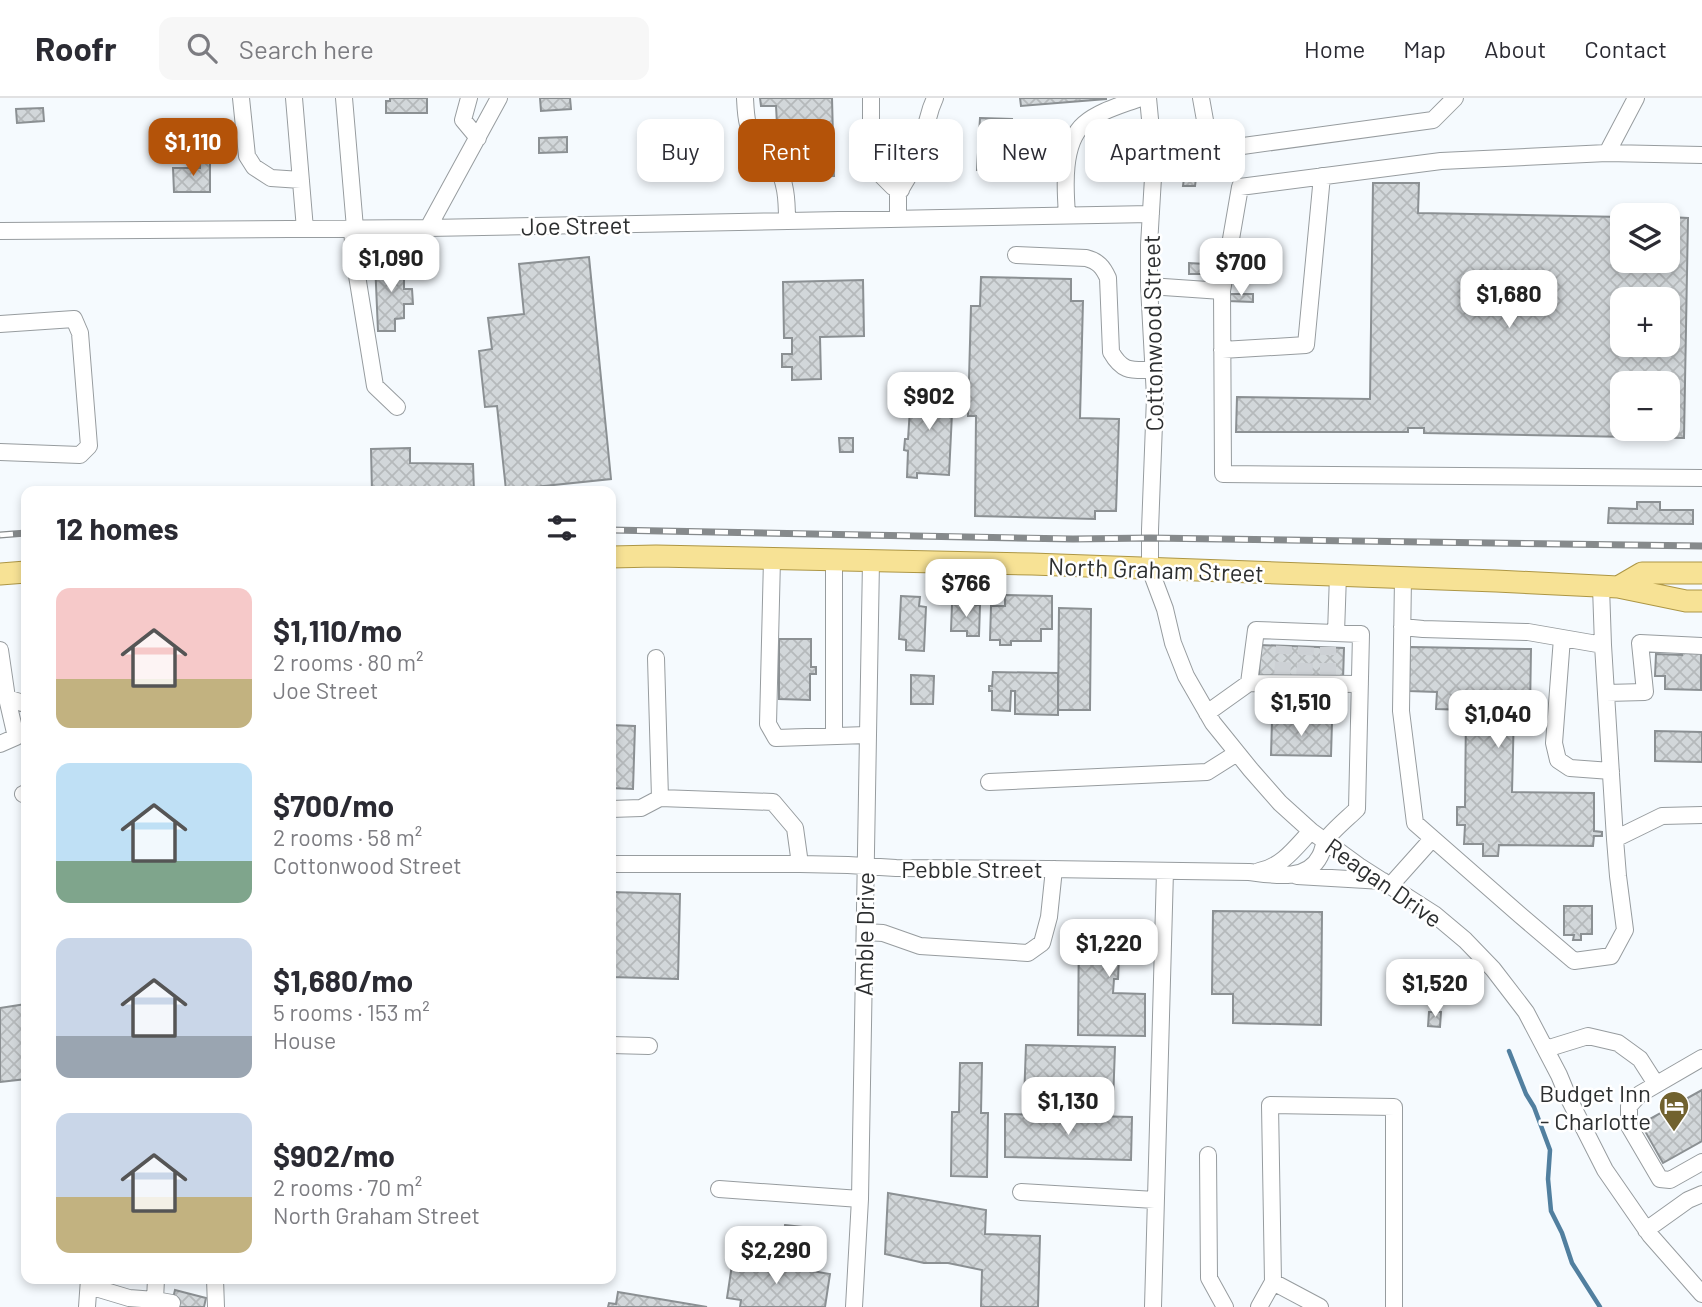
<!DOCTYPE html>
<html lang="en">
<head>
<meta charset="utf-8">
<style>
	body { margin:0; font-family:Barlow,sans-serif; background:#f7f7f7; color:#2b2b33; height:100vh; display:flex; flex-direction:column; font-size:26px; white-space:nowrap }
	* { box-sizing:border-box; margin:0 }
	p { font-size:23px; color:#7c7c81 }
	.icon { flex:none; width:38px; height:38px; fill:none; stroke:currentColor; stroke-width:2; stroke-linecap:round; stroke-linejoin:round }
	.map { position:relative; flex:1; overflow:hidden }
	.panel { position:absolute; left:21px; top:388px; width:595px; height:798px; display:flex; flex-direction:column; background:#fff; border-radius:14px; box-shadow:0 4px 10px #0003 }
	.panel>* { flex:none }
	.banner { position:absolute; left:637px; top:21px; width:665px; height:63px; display:flex; gap:14px }
	.tools { position:absolute; left:1610px; top:105px; display:grid; gap:14px }
	.tools a { display:grid; place-items:center; width:70px; height:70px; border-radius:14px; background:#fff; box-shadow:0 4px 10px #0003; font-size:35px }
	.price { position:absolute; translate:-50% -60px; padding:0 16px; border-radius:14px; background:#fff; color:#222; font-size:23px; line-height:46px; filter:drop-shadow(0 2px 4px #0008) }
	.price::after { content:''; position:absolute; left:50%; top:42px; width:21px; height:16px; margin-left:-10px; background:inherit; clip-path:polygon(0 0,100% 0,50% 100%) }
	.price.selected { background:#b45309; color:#fff }
	ul { padding:0; list-style:none }
	li { display:flex; align-items:center; gap:21px; height:175px; padding:0 35px }
	li span { display:grid; place-items:center; flex:none; width:196px; height:140px; border-radius:14px; color:#555 }
	li>.icon { margin-inline-start:auto }
	span .icon { width:84px; height:84px; fill:#fffc; stroke-width:1 }
	li b { font-size:30px }
	h2 { display:flex; justify-content:space-between; align-items:center; height:84px; padding:0 35px; font-size:30px }
	.pill { padding:0 24px; border-radius:14px; background:#fff; box-shadow:0 4px 10px #0003; font-size:24px; line-height:63px }
	.pill.selected { background:#b45309; color:#fff }
	header { display:flex; align-items:center; gap:42px; box-sizing:border-box; height:98px; padding:0 35px; background:#fff; border-bottom:2px solid #e1e1e2 }
	header strong { font-size:33px }
	nav { display:flex; gap:38px; margin-inline-start:auto; font-size:24px }
	.search { width:490px; height:63px; background:#f7f7f7; display:flex; align-items:center; gap:18px; box-sizing:border-box; padding:0 24px; border-radius:14px; color:#7c7c81; font-size:26px }
	.map>svg:first-child { display:block }
	.lines { fill:none; stroke-linecap:round; stroke-linejoin:round }
	.stream { stroke:#517f9f; stroke-width:4.5 }
	.building { fill:url(#building-cross-hatch); stroke:#8b9093; stroke-width:2; fill-rule:evenodd }
	.minor-tunnel { stroke:#cdd1d5; stroke-width:16; stroke-dasharray:16 8; stroke-linecap:butt }
	.minor-casing { stroke:#979c9f; stroke-width:18 }
	.major-casing { stroke:#ad9644; stroke-width:23 }
	.minor { stroke:#fff; stroke-width:16 }
	.major { stroke:#f7e295; stroke-width:21 }
	.rail-casing { stroke:#868a8c; stroke-width:7 }
	.rail { stroke:#fff; stroke-width:4.5; stroke-dasharray:13; stroke-linecap:butt }
	.labels { text-anchor:middle; dominant-baseline:central; stroke-width:5; stroke-linejoin:round; paint-order:stroke }
	.street-label { font-size:24px; fill:#2d2f30; stroke:#fff }
	.poi-label { font-size:24px; fill:#2d2f30; stroke:#fff; text-anchor:end }
</style>
</head>
<body>
<header>
<strong>Roofr</strong>
<div class="search"><svg class="icon" aria-label="search" viewBox="0 0 24 24"><circle cx="10" cy="10" r="6"/><path d="M15 15l6 6"/></svg>Search here</div>
<nav><a>Home</a><a>Map</a><a>About</a><a>Contact</a></nav>
</header>
<div class="map">
<svg width="1702" height="1209" viewBox="0 0 1702 1209">
	<defs>
		<pattern id="building-cross-hatch" width="8" height="8" patternUnits="userSpaceOnUse" patternTransform="scale(1.75)"><rect width="8" height="8" fill="#d2d7da"/><path d="M0 0l8 8M0 8l8-8" fill="none" stroke="#b5b9bb"/></pattern>
	</defs>
	<rect width="100%" height="100%" fill="#f5fafe"/>
	<g class="lines">
		<path class="stream" d="M 1509,953 L 1526,996 L 1534,1009 L 1550,1052 L 1548,1081 L 1551,1113 L 1562,1135 L 1572,1165 L 1600,1209"/>
	</g>
	<path class="building" d="M 390,0 L 427,0 L 427,15 L 386,15 L 386,3 L 390,3 Z
		M 540,0 L 570,0 L 571,11 L 541,13 Z
		M 760,0 L 832,0 L 834,78 L 804,79 L 803,25 L 777,26 L 776,8 L 761,8 Z
		M 1020,0 L 1106,0 L 1106,1 L 1021,8 Z
		M 43,10 L 44,23 L 17,25 L 16,11 Z
		M 980,20 L 1012,21 L 1009,74 L 977,72 Z
		M 567,39 L 567,54 L 539,55 L 539,40 Z
		M 1100,40 L 1128,42 L 1126,79 L 1097,77 L 1099,54 L 1090,53 L 1091,43 L 1099,44 Z
		M 200,59 L 210,59 L 210,94 L 174,94 L 173,70 L 200,70 Z
		M 1184,80 L 1196,80 L 1195,88 L 1183,88 Z
		M 1373,85 L 1419,85 L 1418,115 L 1622,119 L 1622,163 L 1668,163 L 1668,119 L 1688,120 L 1684,340 L 1424,335 L 1424,330 L 1408,330 L 1408,334 L 1236,334 L 1237,299 L 1370,301 ZM 1622,201 L 1668,201 L 1668,247 L 1622,247 ZM 1622,285 L 1668,285 L 1668,331 L 1622,331 Z
		M 589,159 L 611,381 L 506,392 L 497,308 L 485,309 L 479,253 L 492,251 L 488,220 L 524,216 L 519,166 Z
		M 404,163 L 404,191 L 412,191 L 413,206 L 404,206 L 404,220 L 395,221 L 395,233 L 378,233 L 375,164 Z
		M 1189,165 L 1205,166 L 1205,176 L 1189,176 Z
		M 981,179 L 1071,181 L 1071,203 L 1083,203 L 1080,320 L 1119,321 L 1116,413 L 1095,413 L 1095,421 L 975,418 L 976,318 L 968,318 L 971,208 L 980,208 Z
		M 863,182 L 864,238 L 820,239 L 821,281 L 792,282 L 792,269 L 782,269 L 782,256 L 792,256 L 792,240 L 784,240 L 783,184 Z
		M 1229,196 L 1253,196 L 1253,204 L 1228,203 Z
		M 904,292 L 953,295 L 949,377 L 917,375 L 917,380 L 907,379 L 908,353 L 904,352 L 905,341 L 908,341 L 910,311 L 903,310 Z
		M 839,340 L 853,340 L 853,354 L 840,354 Z
		M 410,350 L 410,365 L 473,366 L 474,394 L 372,394 L 371,351 Z
		M 1637,404 L 1660,404 L 1660,412 L 1693,412 L 1693,426 L 1608,425 L 1609,410 L 1637,411 Z
		M 1005,497 L 1052,498 L 1052,531 L 1041,531 L 1041,543 L 1011,543 L 1011,547 L 1000,547 L 1000,542 L 990,542 L 991,508 L 1005,508 Z
		M 901,498 L 920,499 L 919,508 L 926,509 L 924,553 L 906,552 L 906,542 L 899,541 Z
		M 952,506 L 980,507 L 979,538 L 967,538 L 967,533 L 951,533 Z
		M 1059,510 L 1091,511 L 1090,612 L 1058,612 Z
		M 779,541 L 811,541 L 811,569 L 816,569 L 816,576 L 810,576 L 810,602 L 779,601 Z
		M 1260,547 L 1344,550 L 1343,582 L 1259,580 Z
		M 1410,549 L 1531,551 L 1530,613 L 1514,612 L 1512,694 L 1594,695 L 1594,733 L 1602,734 L 1602,738 L 1594,738 L 1593,748 L 1499,747 L 1498,758 L 1483,758 L 1483,746 L 1464,746 L 1465,727 L 1457,727 L 1457,709 L 1465,709 L 1466,612 L 1436,611 L 1437,594 L 1409,593 Z
		M 1682,553 L 1701,553 L 1701,592 L 1665,591 L 1665,578 L 1655,578 L 1656,556 L 1682,557 Z
		M 993,574 L 1058,575 L 1058,617 L 1015,616 L 1015,593 L 1011,593 L 1010,613 L 992,612 L 992,593 L 989,593 L 989,588 L 992,588 Z
		M 911,577 L 934,578 L 933,606 L 911,606 Z
		M 1272,622 L 1332,624 L 1331,658 L 1271,657 Z
		M 611,627 L 635,628 L 633,691 L 611,690 Z
		M 1655,633 L 1702,634 L 1702,664 L 1655,663 Z
		M 611,794 L 680,796 L 678,881 L 611,879 Z
		M 1564,808 L 1592,808 L 1592,836 L 1581,836 L 1581,842 L 1573,842 L 1574,837 L 1564,837 Z
		M 1213,813 L 1322,814 L 1321,927 L 1233,925 L 1233,896 L 1212,896 Z
		M 1079,823 L 1147,825 L 1147,860 L 1119,859 L 1118,881 L 1114,881 L 1113,895 L 1145,896 L 1145,938 L 1078,937 Z
		M 26,906 L 26,981 L 0,984 L 0,910 Z
		M 1429,914 L 1441,914 L 1440,929 L 1428,928 Z
		M 1026,947 L 1115,949 L 1113,1005 L 1024,1002 Z
		M 960,965 L 982,965 L 981,1015 L 988,1015 L 987,1079 L 951,1078 L 952,1014 L 959,1014 Z
		M 1702,992 L 1702,1043 L 1663,1065 L 1641,1026 Z
		M 1005,1016 L 1132,1019 L 1131,1062 L 1005,1059 Z
		M 888,1095 L 986,1112 L 985,1136 L 1040,1138 L 1038,1209 L 981,1209 L 982,1172 L 948,1165 L 924,1165 L 885,1156 Z
		M 785,1127 L 811,1130 L 808,1161 L 762,1157 L 764,1133 L 784,1135 Z
		M 733,1160 L 830,1176 L 825,1209 L 740,1209 L 741,1202 L 727,1200 Z
		M 175,1192 L 206,1200 L 204,1209 L 171,1209 Z
		M 618,1194 L 707,1209 L 608,1209 L 609,1205 L 616,1206 Z"/>
	<g class="lines">
		<path class="minor-tunnel" d="M 1282,580 L 1284,548
			M 1304,581 L 1306,549
			M 1328,581 L 1328,549"/>
		<g class="minor-casing">
			<path id="minor" d="M 241,0 L 247,58 L 254,69 L 271,80 L 301,82
				M 294,0 L 305,131
				M 344,0 L 355,130
				M 469,0 L 463,22 L 478,40
				M 745,0 C 746,20 746,31 760,47 C 765,52 771,57 775,63 C 786,84 787,101 787,123
				M 871,0 L 871,67 L 893,89 L 901,92
				M 1148,0 L 1154,63 L 1149,147 L 1149,188 L 1155,299 L 1150,432 L 1150,471 L 1165,511 L 1173,545 L 1186,578 L 1213,625 L 1251,672 L 1280,705 L 1311,733 L 1359,768 L 1434,816 L 1465,842 L 1493,871 L 1526,914 L 1559,977 L 1569,1001 L 1605,1072 L 1650,1137 L 1702,1196
				M 1201,0 L 1208,39 L 1221,51 L 1433,22 L 1455,0
				M 1607,55 L 1636,0
				M 1067,116 C 1065,90 1062,45 1084,26 C 1099,13 1122,7 1140,0
				M 898,121 L 898,96 L 914,69 L 931,10 L 935,0
				M 352,130 L 354,159 L 375,288 L 397,309
				M 428,130 L 499,0
				M 0,133 L 428,130 L 1151,116
				M 1016,157 L 1086,160 C 1098,163 1103,169 1108,180 L 1111,254 C 1123,275 1132,272 1154,272
				M 1149,188 L 1222,193 L 1223,376 L 1702,380
				M 1222,193 L 1240,89 L 1441,63 L 1607,55 L 1702,57
				M 0,226 L 74,221 L 80,235 L 89,348 L 80,357 L 0,354
				M 1222,252 L 1306,247 L 1322,78
				M 772,461 L 768,626 L 776,640 L 867,637
				M 834,463 L 834,638
				M 1403,480 L 1401,613 L 1415,725 L 1520,817 L 1574,863 L 1611,858 L 1625,832 L 1618,778 L 1615,741 L 1662,718 L 1702,717
				M 1402,529 L 1423,531 L 1528,534 L 1603,547 L 1601,489
				M 1336,535 L 1338,477
				M 1562,540 L 1554,645 L 1558,662 L 1570,670 L 1611,673
				M 1603,547 L 1615,741
				M 0,552 L 7,600 L 16,639 L 0,646
				M 656,560 L 660,700 L 773,704 L 795,730 L 800,766
				M 1249,585 L 1360,586
				M 1606,595 L 1645,594 L 1640,545 L 1702,548
				M 7,600 L 26,606
				M 989,684 L 1207,674 L 1237,655
				M 23,696 L 26,695
				M 611,711 L 641,710 L 660,700
				M 611,766 L 800,766 L 848,767 L 896,770 L 1048,771 L 1249,774 C 1273,777 1307,784 1320,758 C 1323,753 1323,747 1326,742 C 1332,733 1349,719 1357,711 L 1361,536 L 1256,532 L 1249,585 L 1207,615
				M 1259,773 C 1282,769 1296,749 1311,733
				M 1297,778 L 1383,783
				M 1390,788 L 1432,741
				M 865,834 L 883,835 L 920,848 L 1028,855 L 1042,845 L 1049,819 L 1054,771
				M 611,947 L 649,948
				M 1546,951 L 1588,938 L 1618,945 L 1640,961 L 1656,986
				M 1702,960 L 1640,996 L 1629,1008 L 1629,1028 L 1660,1081 L 1670,1082 L 1702,1064
				M 1208,1057 L 1209,1180 L 1225,1209
				M 719,1091 L 860,1101
				M 1021,1094 L 1155,1102
				M 1646,1132 L 1688,1102 L 1702,1096
				M 156,1181 L 155,1202 L 172,1205
				M 215,1181 L 216,1209
				M 1273,1184 L 1270,1007 L 1394,1009 L 1394,1209
				M 89,1188 L 129,1200 L 155,1202 L 157,1209
				M 87,1209 L 89,1181
				M 854,1209 L 860,1101 L 871,463
				M 1153,1209 L 1165,773
				M 1259,1209 L 1273,1184 L 1320,1209"/>
		</g>
		<g class="major-casing">
			<path id="major" d="M 611,459 L 656,458 L 1032,466 L 1496,483 L 1618,489 L 1686,503 L 1702,503
				M 0,476 L 26,474
				M 1618,489 L 1642,475 L 1702,475"/>
		</g>
		<use href="#minor" class="minor"/>
		<use href="#major" class="major"/>
		<g class="rail-casing">
			<path id="rail" d="M 611,432 L 1073,441 L 1150,440 L 1702,448
				M 0,437 L 26,435"/>
		</g>
		<use href="#rail" class="rail"/>
	</g>
	<defs>
		<g id="hotel-pin" transform="scale(1.575)"><path d="M0 17L-7.5 6A9.5 9.5 0 1 1 7.5 6Z" fill="#71622f" stroke="#fff"/><path d="M-6-4.5h1.5V1H6V5H4.5V3h-9V5H-6ZM-4 0a1.8 1.8 0 1 1 3.6 0ZM.5 0V-2.5h3Q6-2.5 6 0Z" fill="#fff"/></g>
	</defs>
	<g fill-rule="evenodd">
		<use href="#hotel-pin" x="1674" y="1008"/>
	</g>
	<g class="labels">
		<g class="street-label">
			<text transform="translate(576 127) rotate(-1)">Joe Street</text>
			<text transform="translate(1152 235) rotate(-91)">Cottonwood Street</text>
			<text transform="translate(1156 471) rotate(2)">North Graham Street</text>
			<text x="972" y="770">Pebble Street</text>
			<text transform="translate(1384 784) rotate(35)">Reagan Drive</text>
			<text transform="translate(864 836) rotate(-89)">Amble Drive</text>
		</g>
		<g class="poi-label">
			<text x="1651" y="994">Budget Inn<tspan x="1651" dy="28">- Charlotte</tspan></text>
		</g>
	</g>
</svg>
<div class="tools">
<a><svg class="icon" aria-label="layers" viewBox="0 0 24 24"><path d="M12 4l9 5-9 5-9-5zM3 14l9 5 9-5"/></svg></a>
<a>+</a>
<a>−</a>
</div>
<b class="price selected" style="left:193px;top:80px">$1,110</b>
<b class="price" style="left:391px;top:196px">$1,090</b>
<b class="price" style="left:1241px;top:200px">$700</b>
<b class="price" style="left:1509px;top:232px">$1,680</b>
<b class="price" style="left:929px;top:334px">$902</b>
<b class="price" style="left:966px;top:521px">$766</b>
<b class="price" style="left:1301px;top:640px">$1,510</b>
<b class="price" style="left:1498px;top:652px">$1,040</b>
<b class="price" style="left:1109px;top:881px">$1,220</b>
<b class="price" style="left:1435px;top:921px">$1,520</b>
<b class="price" style="left:1068px;top:1039px">$1,130</b>
<b class="price" style="left:776px;top:1188px">$2,290</b>
<div class="banner">
<a class="pill">Buy</a>
<a class="pill selected">Rent</a>
<a class="pill">Filters</a>
<a class="pill">New</a>
<a class="pill">Apartment</a>
</div>
<section class="panel">
<h2>12 homes<svg class="icon" aria-label="filters" viewBox="0 0 24 24"><path d="M4 7h16M4 17h16"/><circle cx="9" cy="7" r="2"/><circle cx="15" cy="17" r="2"/></svg></h2>
<ul>
<li><span style="background:linear-gradient(#f6c9c9 65%,#c2b280 0)"><svg class="icon" aria-label="home" viewBox="0 0 24 24"><path d="M3 11l9-7 9 7M6 9v11h12V9"/></svg></span><div><b>$1,110/mo</b><p>2 rooms · 80 m²</p><p>Joe Street</p></div></li>
<li><span style="background:linear-gradient(#bfe0f5 70%,#7fa58c 0)"><svg class="icon" aria-label="home" viewBox="0 0 24 24"><path d="M3 11l9-7 9 7M6 9v11h12V9"/></svg></span><div><b>$700/mo</b><p>2 rooms · 58 m²</p><p>Cottonwood Street</p></div></li>
<li><span style="background:linear-gradient(#c9d6e8 70%,#9aa5b1 0)"><svg class="icon" aria-label="home" viewBox="0 0 24 24"><path d="M3 11l9-7 9 7M6 9v11h12V9"/></svg></span><div><b>$1,680/mo</b><p>5 rooms · 153 m²</p><p>House</p></div></li>
<li><span style="background:linear-gradient(#c9d6e8 60%,#c2b280 0)"><svg class="icon" aria-label="home" viewBox="0 0 24 24"><path d="M3 11l9-7 9 7M6 9v11h12V9"/></svg></span><div><b>$902/mo</b><p>2 rooms · 70 m²</p><p>North Graham Street</p></div></li>
</ul>
</section>
</div>
</body>
</html>
